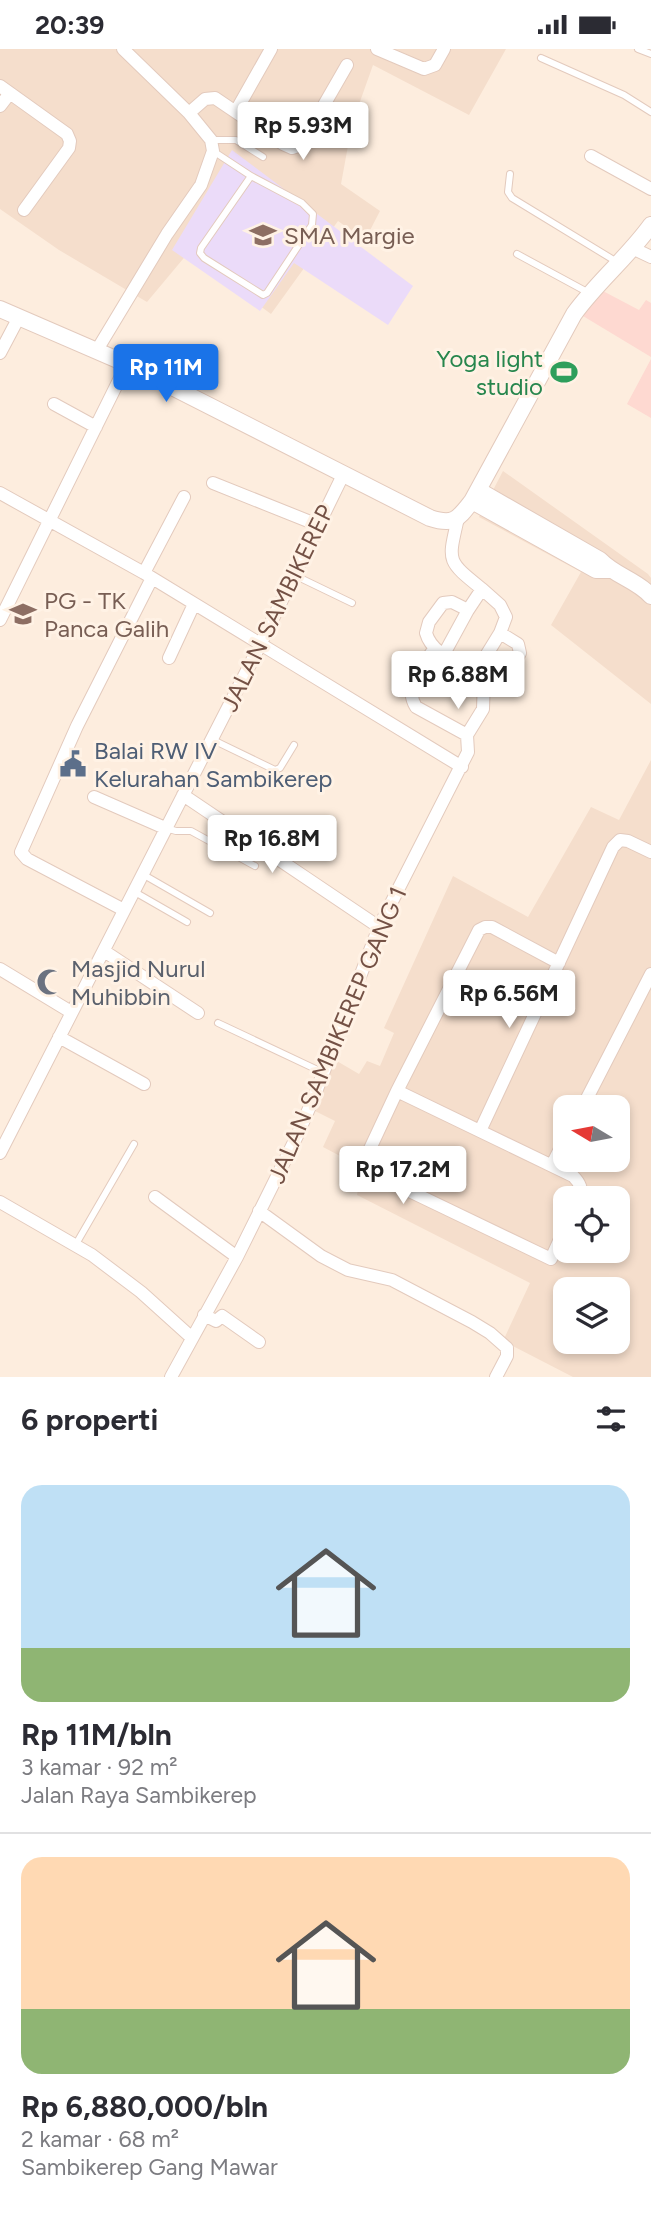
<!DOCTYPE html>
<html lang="id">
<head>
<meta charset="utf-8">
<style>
	body { margin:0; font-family:Figtree,sans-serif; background:#f2f2f3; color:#2b2b33; height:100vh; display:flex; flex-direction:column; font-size:26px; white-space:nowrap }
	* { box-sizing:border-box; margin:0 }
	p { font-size:23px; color:#7c7c81 }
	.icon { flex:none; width:38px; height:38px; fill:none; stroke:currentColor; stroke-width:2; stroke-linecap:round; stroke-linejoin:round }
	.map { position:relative; height:1328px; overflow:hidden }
	.panel { display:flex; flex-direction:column; background:#fff; flex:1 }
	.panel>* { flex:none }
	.needle { width:46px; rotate:280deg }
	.fabs { position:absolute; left:553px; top:1046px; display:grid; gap:14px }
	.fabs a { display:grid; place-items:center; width:77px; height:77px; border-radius:14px; background:#fff; box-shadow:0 4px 10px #0003; font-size:35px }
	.price { position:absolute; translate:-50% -60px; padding:0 16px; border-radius:7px; background:#fff; color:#222; font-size:23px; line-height:46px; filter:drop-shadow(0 2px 4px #0008) }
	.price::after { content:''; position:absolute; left:50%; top:42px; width:21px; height:16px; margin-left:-10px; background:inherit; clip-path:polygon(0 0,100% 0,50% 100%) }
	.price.active { background:#1a73e8; color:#fff }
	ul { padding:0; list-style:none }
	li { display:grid; align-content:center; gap:14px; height:371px; padding:0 21px }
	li+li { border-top:2px solid #e1e1e2 }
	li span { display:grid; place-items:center; height:217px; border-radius:21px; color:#555 }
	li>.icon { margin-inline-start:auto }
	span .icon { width:126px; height:126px; fill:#fffc; stroke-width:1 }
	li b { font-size:30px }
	h2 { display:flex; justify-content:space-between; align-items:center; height:84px; padding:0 21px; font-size:30px }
	.status { display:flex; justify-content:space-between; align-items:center; height:49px; padding:0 35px; background:#fff; direction:ltr }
	.status svg { height:19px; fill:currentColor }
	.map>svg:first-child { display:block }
	.residential { fill:#f5decc; fill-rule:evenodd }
	.commercial { fill:#fed9d1 }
	.education { fill:#ebdbf9 }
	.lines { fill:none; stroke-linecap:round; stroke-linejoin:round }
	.service-casing { stroke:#e3cabd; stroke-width:8 }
	.minor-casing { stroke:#e3cabd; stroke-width:14 }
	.tertiary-casing { stroke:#e3cabd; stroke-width:18 }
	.service { stroke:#fff; stroke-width:6 }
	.minor { stroke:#fff; stroke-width:12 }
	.tertiary { stroke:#fff; stroke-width:16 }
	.labels { text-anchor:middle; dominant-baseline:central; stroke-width:6; stroke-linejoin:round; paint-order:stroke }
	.education-label { font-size:24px; fill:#785e54; stroke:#fff2e5; text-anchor:start }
	.leisure-label { font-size:24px; fill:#27864d; stroke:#fff2e5; text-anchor:end }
	.street-label { font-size:24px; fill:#745145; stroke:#fff2e5 }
	.service-label { font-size:24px; fill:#4e5e75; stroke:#fff2e5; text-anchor:start }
	.worship-label { font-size:24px; fill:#5b616d; stroke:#fff2e5; text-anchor:start }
</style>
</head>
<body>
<div class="status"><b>20:39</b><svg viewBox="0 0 49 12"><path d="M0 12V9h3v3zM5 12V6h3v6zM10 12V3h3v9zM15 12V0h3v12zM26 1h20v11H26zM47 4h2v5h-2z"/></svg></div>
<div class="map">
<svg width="651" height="1328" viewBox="0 0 651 1328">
	<rect width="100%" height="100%" fill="#fdedde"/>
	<path class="residential" d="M 0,0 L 506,0 L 469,66 L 373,16 L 352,75 L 341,135 L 380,162 L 365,191 L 338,172 L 271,265 L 188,204 L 147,253 L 59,201 L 0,160 Z
		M 503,422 L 648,525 L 651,529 L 651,655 L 551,576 L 581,523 L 479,468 Z
		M 651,711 L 651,1328 L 573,1328 L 503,1292 L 530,1234 L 357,1146 L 358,1140 L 351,1135 L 359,1117 L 323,1098 L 335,1072 L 309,1059 L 330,1008 L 359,1025 L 367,1012 L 380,1017 L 394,984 L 384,979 L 453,827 L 528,868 L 591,758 L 619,771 ZM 565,1059 L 618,1059 L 618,1111 L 565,1111 ZM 565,1150 L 618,1150 L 618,1202 L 565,1202 ZM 565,1241 L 618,1241 L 618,1293 L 565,1293 Z"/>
	<path class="commercial" d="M 601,241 L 639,261 L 646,251 L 651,254 L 651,308 L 583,267 Z
		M 651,310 L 651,369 L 627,355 Z"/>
	<path class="education" d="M 232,101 L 413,237 L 388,276 L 294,214 L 260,262 L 172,201 Z"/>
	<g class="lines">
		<g class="service-casing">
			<path id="service" d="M 638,0 L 651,5
				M 541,9 L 624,46 L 651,63
				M 211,91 L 236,91 L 263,108
				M 213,102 L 251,127 L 302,154 L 313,165 L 312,176 L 267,244 L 263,246 L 204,209 L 200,204 L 201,199 L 251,127
				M 510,125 L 508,143 L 512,149 L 617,213
				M 517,205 L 589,244
				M 294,526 L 352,554
				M 211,690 L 275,721 L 280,719 L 294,696
				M 165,779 L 176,782 L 191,782 L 255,817
				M 144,826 L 210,864
				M 133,842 L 187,873
				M 218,974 L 324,1024
				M 76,1195 L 134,1095"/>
		</g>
		<g class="minor-casing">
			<path id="minor" d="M 377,0 L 424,20 L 435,16 L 444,0
				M 0,37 L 67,85 L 70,92 L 69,99 L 24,161
				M 0,57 L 10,44
				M 236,62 L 271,0
				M 189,64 L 205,50 L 215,49 L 283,95 L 292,99 L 301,96 L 347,16
				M 591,107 L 651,140
				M 632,199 L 651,208
				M 97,301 L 167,185 L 201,136 L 213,102 L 211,91 L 189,64 L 123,0
				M 0,304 L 19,268
				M 54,355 L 96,378
				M 213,434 L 318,476
				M 0,444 L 144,524 L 462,718
				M 458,469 C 448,513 446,511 482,540 L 468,561 L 452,553 L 443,554 L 429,573 L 426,584 C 433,609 466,614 484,630 L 483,660 L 467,686
				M 144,524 L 184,448
				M 0,571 L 127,315
				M 444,605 L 468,561
				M 169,609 L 194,555
				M 476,623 L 500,584 L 506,568 L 500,556 L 482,540
				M 484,630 L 509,622 L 520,604 L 518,595 L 500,584
				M 183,746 L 379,878
				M 94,748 L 165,779
				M 124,861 L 27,810 L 21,803 L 77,677 L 152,529
				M 104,902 L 198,964
				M 559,914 L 492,878 L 485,878 L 479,881 L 397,1042 L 368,1104 L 368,1118 L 374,1125 L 551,1210 L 565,1179
				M 0,920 L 71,963
				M 59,988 L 144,1035
				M 397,1042 L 573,1127 C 580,1134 583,1140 579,1150
				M 582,1059 L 651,925
				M 480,1082 L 613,798 L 620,791 L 628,792 L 651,803
				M 0,1104 L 260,596 L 343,426
				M 552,1116 L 565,1090
				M 155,1148 L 237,1208
				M 0,1153 L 92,1206 L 141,1243 L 192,1289
				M 259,1162 L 321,1207 L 348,1221 L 392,1231 L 472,1273 L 490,1284 L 507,1299 L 507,1307 L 496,1328
				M 204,1266 L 216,1272 L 222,1267 L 259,1293
				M 171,1328 L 237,1208 L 297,1087 L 314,1048 L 379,878 L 468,703 L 467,686 L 416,658 C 403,638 423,617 434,600"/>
		</g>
		<g class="tertiary-casing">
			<path id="tertiary" d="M 0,260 L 127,315 L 430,469 C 454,477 458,470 472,452 L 574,265 C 597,233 628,208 651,176
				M 478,441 L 600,511 C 615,527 637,531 651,547
				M 472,452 L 596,521 L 609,521"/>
		</g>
		<use href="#service" class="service"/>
		<use href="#minor" class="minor"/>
		<use href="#tertiary" class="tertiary"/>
	</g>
	<defs>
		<g id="school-bare" transform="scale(2.1)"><path d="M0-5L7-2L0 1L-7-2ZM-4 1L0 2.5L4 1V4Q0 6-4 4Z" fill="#8d6e63" stroke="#fff2e5" stroke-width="2.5" paint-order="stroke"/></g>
		<g id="stadium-bare" transform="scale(2.1)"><path d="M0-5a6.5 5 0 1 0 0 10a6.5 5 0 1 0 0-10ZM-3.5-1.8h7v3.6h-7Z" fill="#2e9e5b" stroke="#fff2e5" stroke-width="2.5" paint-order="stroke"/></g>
		<g id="civic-bare" transform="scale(2.1)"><path d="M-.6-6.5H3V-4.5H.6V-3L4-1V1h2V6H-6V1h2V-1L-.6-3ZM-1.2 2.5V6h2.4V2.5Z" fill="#5c6f8a" stroke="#fff2e5" stroke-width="2.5" paint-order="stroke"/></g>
		<g id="mosque-bare" transform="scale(2.1)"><path d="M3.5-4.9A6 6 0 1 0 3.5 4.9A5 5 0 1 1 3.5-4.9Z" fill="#6b7280" stroke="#fff2e5" stroke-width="2.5" paint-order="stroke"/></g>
	</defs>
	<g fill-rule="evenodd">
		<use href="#school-bare" x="263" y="186"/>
		<use href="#stadium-bare" x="564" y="323"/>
		<use href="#school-bare" x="23" y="565"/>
		<use href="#civic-bare" x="73" y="715"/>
		<use href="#mosque-bare" x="50" y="933"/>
	</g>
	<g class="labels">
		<g class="education-label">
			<text x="284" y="186">SMA Margie</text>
			<text x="44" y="551">PG - TK<tspan x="44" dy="28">Panca Galih</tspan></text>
		</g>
		<g class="leisure-label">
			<text x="543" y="309">Yoga light<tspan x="543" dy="28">studio</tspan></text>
		</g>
		<g class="street-label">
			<text transform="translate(277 559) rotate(-64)">JALAN SAMBIKEREP</text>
			<text transform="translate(337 986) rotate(-67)">JALAN SAMBIKEREP GANG 1</text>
		</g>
		<g class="service-label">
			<text x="94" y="701">Balai RW IV<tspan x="94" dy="28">Kelurahan Sambikerep</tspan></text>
		</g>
		<g class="worship-label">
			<text x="71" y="919">Masjid Nurul<tspan x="71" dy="28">Muhibbin</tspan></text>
		</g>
	</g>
</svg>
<div class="fabs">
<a><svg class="needle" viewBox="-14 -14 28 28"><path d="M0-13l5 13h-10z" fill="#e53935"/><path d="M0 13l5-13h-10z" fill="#7c7c81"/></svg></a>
<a><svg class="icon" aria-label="locate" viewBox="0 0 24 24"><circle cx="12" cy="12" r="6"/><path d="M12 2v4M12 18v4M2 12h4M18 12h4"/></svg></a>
<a><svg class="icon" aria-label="layers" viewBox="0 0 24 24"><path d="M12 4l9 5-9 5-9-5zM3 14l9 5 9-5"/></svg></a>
</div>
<b class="price" style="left:303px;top:113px">Rp 5.93M</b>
<b class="price active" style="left:166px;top:355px">Rp 11M</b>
<b class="price" style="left:458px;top:662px">Rp 6.88M</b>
<b class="price" style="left:272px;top:826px">Rp 16.8M</b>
<b class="price" style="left:509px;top:981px">Rp 6.56M</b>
<b class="price" style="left:403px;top:1157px">Rp 17.2M</b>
</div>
<section class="panel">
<h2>6 properti<svg class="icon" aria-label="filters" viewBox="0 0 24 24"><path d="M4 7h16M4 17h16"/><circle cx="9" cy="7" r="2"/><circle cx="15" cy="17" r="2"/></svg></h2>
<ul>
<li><span style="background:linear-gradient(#bfe0f5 75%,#8fb573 0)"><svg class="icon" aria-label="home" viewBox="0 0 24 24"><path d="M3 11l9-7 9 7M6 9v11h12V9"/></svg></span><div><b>Rp 11M/bln</b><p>3 kamar · 92 m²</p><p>Jalan Raya Sambikerep</p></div></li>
<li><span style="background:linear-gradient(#ffd9b3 70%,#8fb573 0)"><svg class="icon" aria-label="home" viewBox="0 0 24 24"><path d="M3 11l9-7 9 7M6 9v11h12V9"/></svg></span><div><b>Rp 6,880,000/bln</b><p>2 kamar · 68 m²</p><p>Sambikerep Gang Mawar</p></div></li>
</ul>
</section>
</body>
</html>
